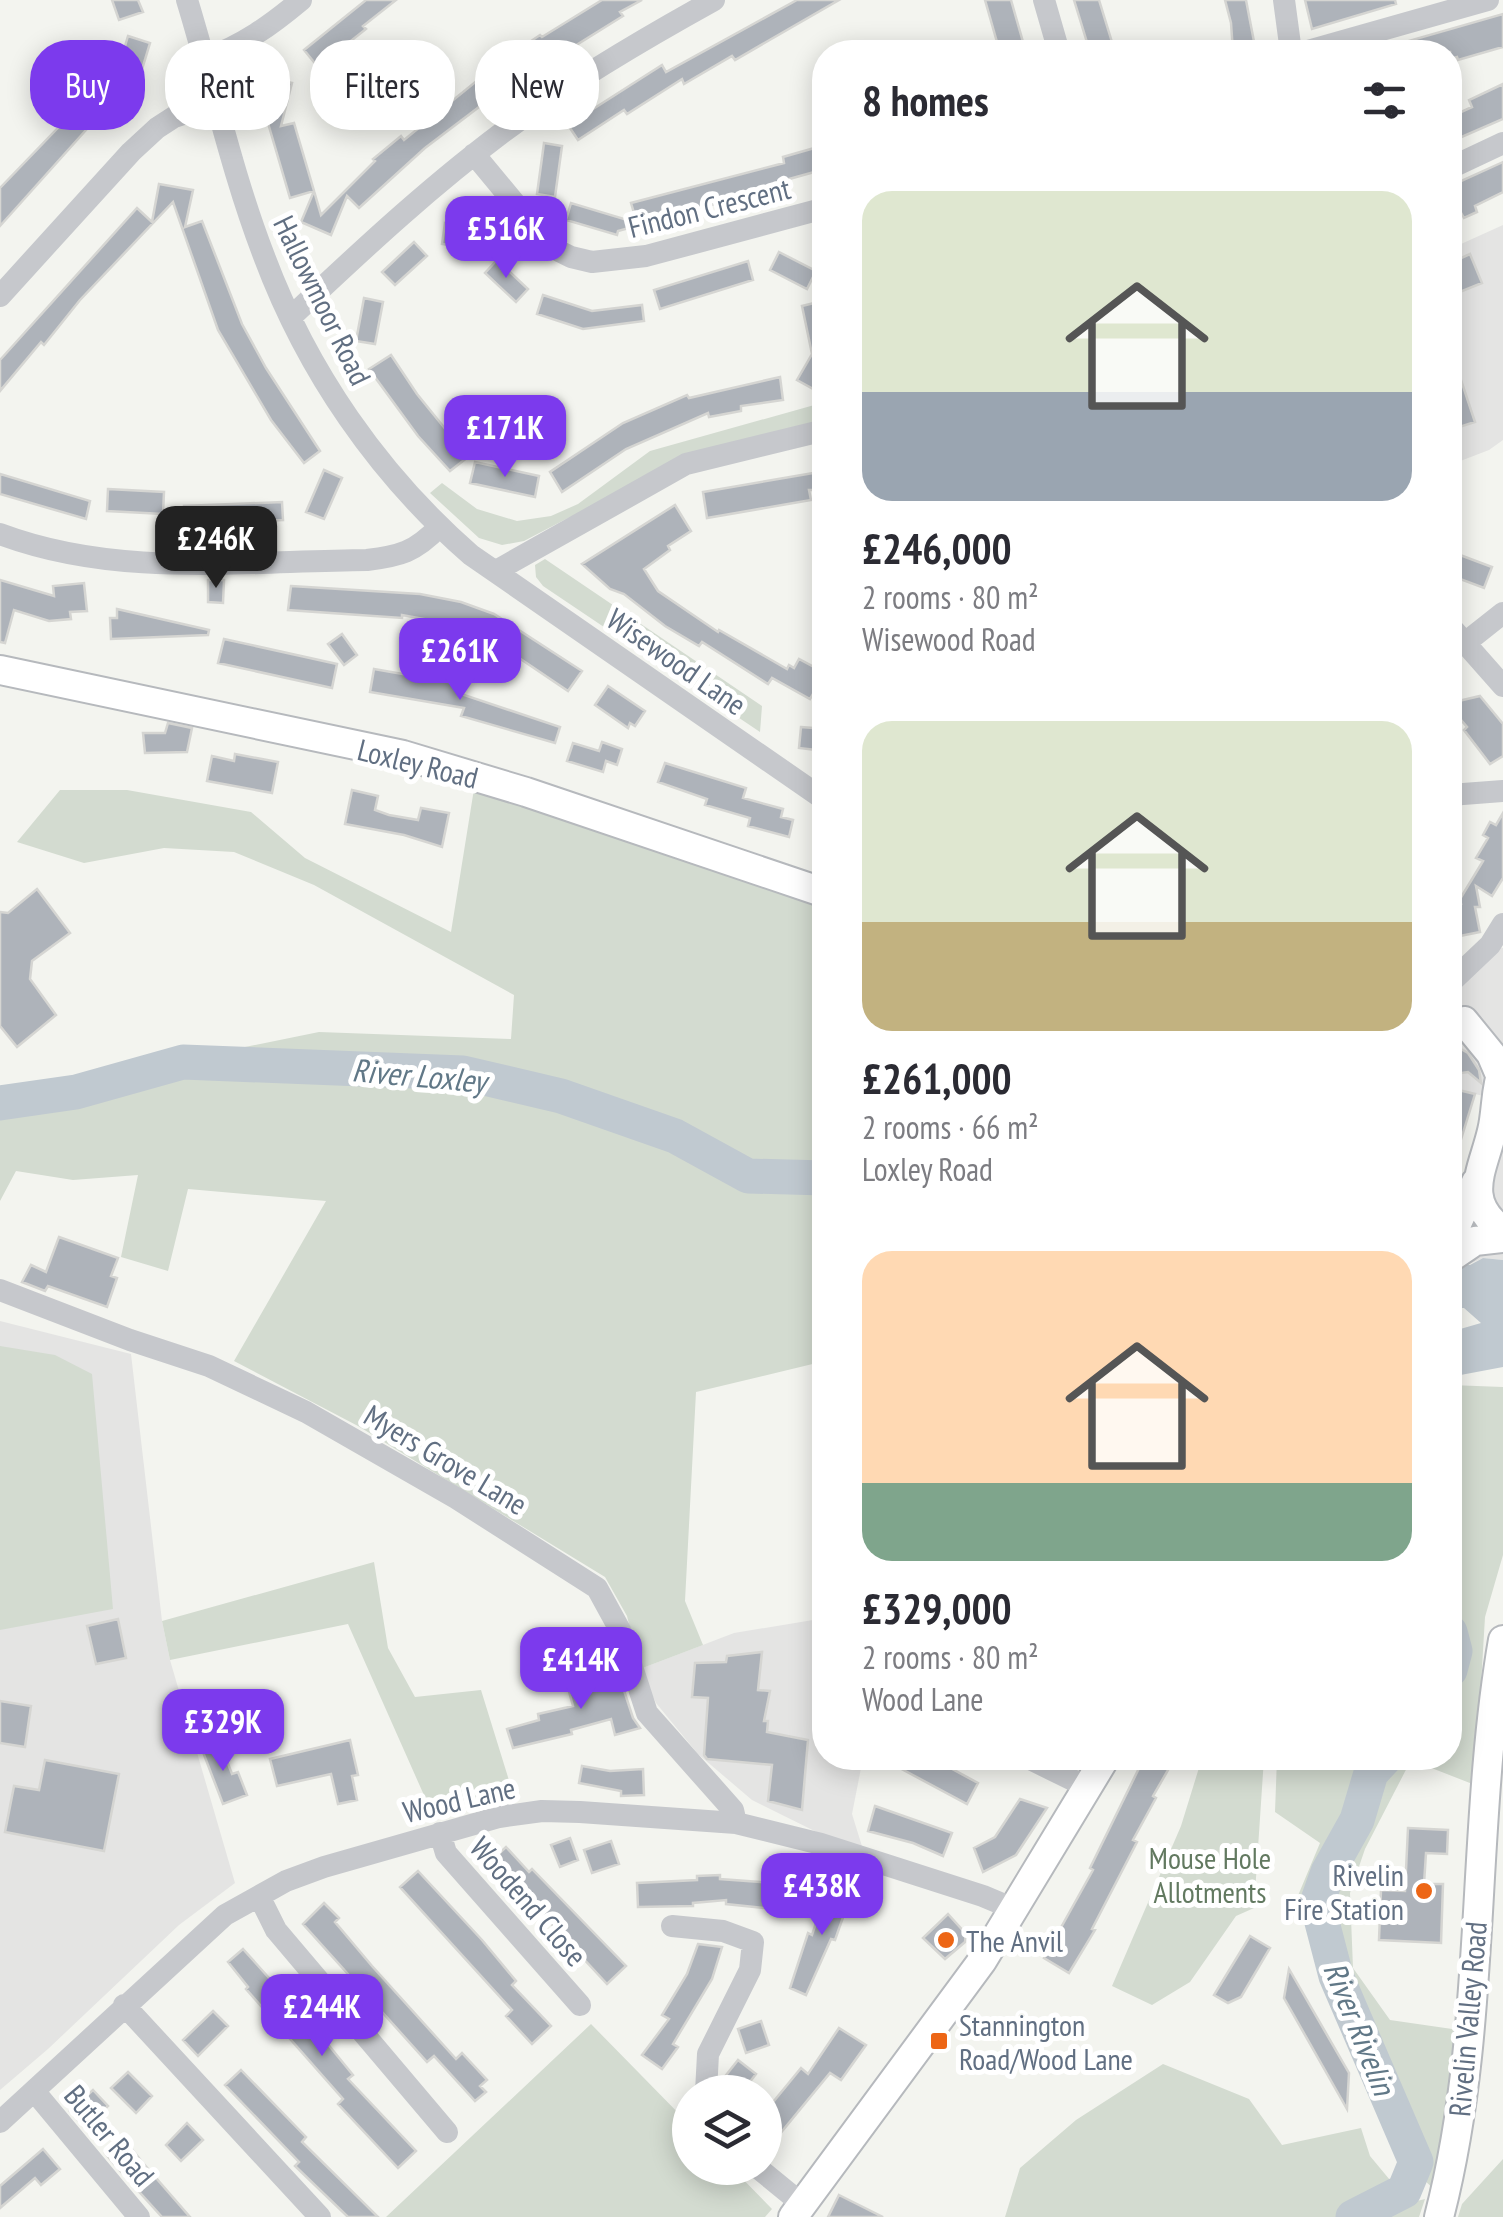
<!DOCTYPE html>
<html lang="en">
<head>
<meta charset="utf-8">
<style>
	body { margin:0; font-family:"PT Sans Narrow",sans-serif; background:#f2f2f3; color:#2b2b33; height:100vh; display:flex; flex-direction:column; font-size:38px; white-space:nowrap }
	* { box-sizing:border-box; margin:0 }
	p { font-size:32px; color:#7c7c81 }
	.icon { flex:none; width:55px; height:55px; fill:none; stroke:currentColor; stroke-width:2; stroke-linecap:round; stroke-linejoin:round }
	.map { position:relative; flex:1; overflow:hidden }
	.details { position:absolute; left:812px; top:40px; width:650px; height:1730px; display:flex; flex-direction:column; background:#fff; border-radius:40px; box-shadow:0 5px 25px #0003 }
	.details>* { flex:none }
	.top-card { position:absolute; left:30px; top:40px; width:632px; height:90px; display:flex; gap:20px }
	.controls { position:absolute; left:672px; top:2075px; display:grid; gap:20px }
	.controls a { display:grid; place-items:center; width:110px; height:110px; border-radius:50%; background:#fff; box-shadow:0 5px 25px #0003; font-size:50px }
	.price { position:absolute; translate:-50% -85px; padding:0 22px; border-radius:20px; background:#7c3aed; color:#fff; font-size:32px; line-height:65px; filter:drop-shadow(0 2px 5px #0008) }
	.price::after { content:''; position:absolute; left:50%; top:60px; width:30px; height:22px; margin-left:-15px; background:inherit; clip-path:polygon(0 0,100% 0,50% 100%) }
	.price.selected { background:#222; color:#fff }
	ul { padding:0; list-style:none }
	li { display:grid; align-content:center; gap:20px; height:530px; padding:0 50px }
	li span { display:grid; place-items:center; height:310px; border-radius:30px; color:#555 }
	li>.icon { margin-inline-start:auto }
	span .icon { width:180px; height:180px; fill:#fffc; stroke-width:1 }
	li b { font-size:42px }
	h2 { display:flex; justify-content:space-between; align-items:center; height:120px; padding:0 50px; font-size:42px }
	.tag { padding:0 35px; border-radius:40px; background:#fff; box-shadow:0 5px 25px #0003; font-size:35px; line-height:90px }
	.tag.selected { background:#7c3aed; color:#fff }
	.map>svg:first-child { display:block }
	.built { fill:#e4e4e3 }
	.green { fill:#d3dbd0 }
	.water { fill:#c0c9d0 }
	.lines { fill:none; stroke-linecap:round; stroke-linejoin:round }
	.river { stroke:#c0c9d0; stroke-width:35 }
	.building { fill:#aeb3ba; stroke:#d5d5d2; stroke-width:2.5 }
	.major-casing { stroke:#b6b9bd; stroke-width:32 }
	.minor { stroke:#c6c8cc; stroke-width:22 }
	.major { stroke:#fff; stroke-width:28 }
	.poi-dot { fill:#ed6616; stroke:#fff; stroke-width:4 }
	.labels { text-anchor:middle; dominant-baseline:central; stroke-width:10; stroke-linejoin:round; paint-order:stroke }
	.street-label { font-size:30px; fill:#616f82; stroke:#fff }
	.park-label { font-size:30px; fill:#627960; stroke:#fff }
	.poi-label { font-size:30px; fill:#616f82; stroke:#fff; text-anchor:start }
	.water-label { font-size:32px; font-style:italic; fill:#617887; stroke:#fff }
</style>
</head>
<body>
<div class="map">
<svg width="1503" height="2217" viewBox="0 0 1503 2217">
	<rect width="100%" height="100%" fill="#f3f4ef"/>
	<path class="built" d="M 1503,225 L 1503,440 L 1489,450 L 1450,465 L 1450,249 Z
		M 1490,945 L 1503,948 L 1503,1260 L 1483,1258 L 1467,1265 L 1450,1258 L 1491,1135 L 1496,1099 L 1450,1088 L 1450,1041 L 1456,1018 L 1450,1016 L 1450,983 Z
		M 0,1321 L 131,1354 L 162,1621 L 170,1660 L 235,1883 L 179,1925 L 48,2049 L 0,2090 Z
		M 825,1618 L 825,1758 L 863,1758 L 852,1814 L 865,1856 L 752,1800 L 698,1754 L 656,1703 L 640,1669 L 734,1633 Z"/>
	<path class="green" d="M 825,402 L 825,421 L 568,518 L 524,541 L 502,545 L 479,538 L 430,493 L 442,483 L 477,509 L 517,521 L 551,516 L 578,504 L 650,451 Z
		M 545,559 L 762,706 L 760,732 L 543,586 L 536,577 L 535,565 Z
		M 474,789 L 825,903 L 825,1361 L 696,1392 L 685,1601 L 703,1645 L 640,1669 L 627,1616 L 605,1577 L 358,1426 L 234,1361 L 326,1201 L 188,1189 L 168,1271 L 121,1257 L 138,1175 L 73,1180 L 16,1171 L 0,1201 L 0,1091 L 65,1098 L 132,1082 L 191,1058 L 319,1032 L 511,1039 L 514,995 L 314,885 L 234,852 L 164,848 L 84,863 L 17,842 L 60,790 L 127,790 L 251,812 L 305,858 L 451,932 Z
		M 0,1346 L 55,1355 L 92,1374 L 113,1609 L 0,1630 Z
		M 1450,1385 L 1503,1387 L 1503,1555 L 1485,1617 L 1475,1785 L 1411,1760 L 1365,1849 L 1350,1893 L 1353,1968 L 1390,2020 L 1459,2030 L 1437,2192 L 1397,2155 L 1372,2074 L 1322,1966 L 1297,1898 L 1320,1843 L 1275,1812 L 1277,1758 L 1450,1758 Z
		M 374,1562 L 388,1648 L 415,1697 L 481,1690 L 512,1790 L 431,1811 L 348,1624 L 170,1660 L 162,1621 Z
		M 1202,1758 L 1264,1758 L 1254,1908 L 1236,1916 L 1190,1982 L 1152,2005 L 1112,1986 L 1181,1826 Z
		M 591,2024 L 690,2125 L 690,2168 L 732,2168 L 772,2209 L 765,2217 L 386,2217 Z
		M 1163,2064 L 1249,2099 L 1282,2145 L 1361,2128 L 1370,2156 L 1409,2203 L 1425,2199 L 1419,2217 L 1005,2217 L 1020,2168 L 1076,2120 Z
		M 1503,2159 L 1503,2217 L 1458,2217 L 1462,2204 Z"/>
	<path class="water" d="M 1483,1258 L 1503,1260 L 1503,1367 L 1450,1377 L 1450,1332 L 1481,1323 L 1464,1308 L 1450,1308 L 1450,1265 L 1470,1265 Z"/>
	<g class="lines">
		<path class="river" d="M 0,1103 L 76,1092 L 183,1062 L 463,1073 L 561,1096 L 675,1136 L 748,1176 L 825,1178
			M 1450,1632 L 1455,1651 L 1450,1670
			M 1353,2217 L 1404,2191 L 1416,2162 L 1336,1976 L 1317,1903 L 1328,1872 L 1357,1820 L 1371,1773 L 1385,1758"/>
	</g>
	<path class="building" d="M 112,0 L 138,0 L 143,12 L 119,20 Z
		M 366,0 L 396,0 L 363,26 L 366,29 L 318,67 L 304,50 Z
		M 602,0 L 642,0 L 620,12 L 623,16 L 565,52 L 562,48 L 515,81 L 490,104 L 487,101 L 425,148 L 359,208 L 347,196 L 331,235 L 301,222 L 314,191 L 321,215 L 375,161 L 373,159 L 401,136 L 404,140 L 500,62 L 540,35 L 542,37 Z
		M 797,0 L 839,0 L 735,60 L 732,56 L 684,84 L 682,79 L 627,114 L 624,110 L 578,140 L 568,125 L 662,65 L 666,72 Z
		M 985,0 L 1011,0 L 1023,42 L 999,49 Z
		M 1074,0 L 1099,0 L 1115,52 L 1090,52 Z
		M 1225,0 L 1246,0 L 1256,52 L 1233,52 L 1231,23 Z
		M 1305,0 L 1395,0 L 1396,4 L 1312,29 Z
		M 1503,14 L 1503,47 L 1458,60 L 1457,57 L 1450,59 L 1450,52 L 1385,52 L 1384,48 Z
		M 128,36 L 150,43 L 140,76 L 118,70 Z
		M 270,78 L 292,83 L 281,126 L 294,123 L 314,191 L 290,198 L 265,113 L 261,112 Z
		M 105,79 L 122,95 L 97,122 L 95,120 L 0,226 L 0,188 Z
		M 1503,84 L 1503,119 L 1450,142 L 1450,117 L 1472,107 L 1469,100 Z
		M 544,143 L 562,146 L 555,197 L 537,194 Z
		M 825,145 L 825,169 L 775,183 L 776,187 L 618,231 L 617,235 L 566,220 L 571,203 L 637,223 L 631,203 L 784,163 L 783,157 Z
		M 1503,162 L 1503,192 L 1475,206 L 1477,212 L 1464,218 L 1460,211 L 1450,217 L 1450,186 Z
		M 159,184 L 193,190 L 185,227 L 202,221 L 242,324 L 266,368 L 320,451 L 304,463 L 271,420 L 218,330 L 173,202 L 80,300 L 44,345 L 41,342 L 0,391 L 0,360 L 137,208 L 152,222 Z
		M 445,223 L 486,229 L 483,250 L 442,244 Z
		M 414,242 L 427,256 L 395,285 L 382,272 Z
		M 779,252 L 816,271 L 807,289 L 770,270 Z
		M 1470,254 L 1482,283 L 1450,296 L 1450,263 Z
		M 497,260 L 528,289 L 516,302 L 485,273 Z
		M 748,261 L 753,280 L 660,309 L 654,290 Z
		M 543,295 L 592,311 L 642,305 L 644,321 L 583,329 L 537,314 Z
		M 364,298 L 383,302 L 375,344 L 356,341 Z
		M 822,301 L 825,379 L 817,391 L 797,380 L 812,354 L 802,306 Z
		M 391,355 L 417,394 L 468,457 L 450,471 L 418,436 L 369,369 Z
		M 1450,356 L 1453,356 L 1475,422 L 1450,430 Z
		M 780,377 L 783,400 L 741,406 L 741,411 L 709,417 L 708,413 L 626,449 L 562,492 L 550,472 L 623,423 L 687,395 L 689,398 Z
		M 475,462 L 539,476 L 535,497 L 470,483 Z
		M 324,470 L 342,478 L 324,519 L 306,512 Z
		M 825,471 L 825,490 L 809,490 L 811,500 L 707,518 L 703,492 Z
		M 0,474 L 90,501 L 86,519 L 0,494 Z
		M 108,489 L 164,492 L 163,514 L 107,511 Z
		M 282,502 L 283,520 L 184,524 L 184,506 Z
		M 675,505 L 691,531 L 668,546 L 670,550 L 644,569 L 658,591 L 718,632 L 719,630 L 787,669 L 789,665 L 794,668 L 799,659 L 825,673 L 810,699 L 772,678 L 768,684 L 702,642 L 699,646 L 665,626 L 624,594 L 610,589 L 582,564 Z
		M 1460,555 L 1492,567 L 1484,588 L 1452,576 Z
		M 0,580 L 54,596 L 53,586 L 84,583 L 87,611 L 70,612 L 71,619 L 49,621 L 14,610 L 5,643 L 0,642 Z
		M 208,580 L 224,580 L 223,603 L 208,602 Z
		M 291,586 L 420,594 L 461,602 L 494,614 L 582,671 L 568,691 L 488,637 L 456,625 L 402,615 L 402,618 L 288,610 Z
		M 117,609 L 209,630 L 208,635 L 111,639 L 110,618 L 117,618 Z
		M 342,634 L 357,655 L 344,665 L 328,644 Z
		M 224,639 L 337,664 L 332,688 L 218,663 Z
		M 374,669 L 460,684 L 458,693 L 560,727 L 555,743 L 461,716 L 464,708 L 370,692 Z
		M 608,686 L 645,711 L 635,726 L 630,723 L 628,728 L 595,705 Z
		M 1480,696 L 1503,724 L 1503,756 L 1490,764 L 1464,730 L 1467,727 L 1450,707 L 1450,703 Z
		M 168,723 L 192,728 L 187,752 L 145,753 L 143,733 L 165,733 Z
		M 801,727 L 825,729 L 825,751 L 799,748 Z
		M 602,742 L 622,749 L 617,765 L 606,761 L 603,772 L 567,761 L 573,743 L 599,751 Z
		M 235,754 L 278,762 L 272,793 L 207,781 L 212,756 L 234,761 Z
		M 665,763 L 746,788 L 743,798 L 783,809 L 781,817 L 793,820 L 789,837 L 748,826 L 750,818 L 705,805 L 707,799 L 658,782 Z
		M 352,790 L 378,796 L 375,810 L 389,815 L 418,820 L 421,808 L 449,813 L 442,847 L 404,835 L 345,824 Z
		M 1503,813 L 1503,878 L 1492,896 L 1476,886 L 1480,907 L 1475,907 L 1480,932 L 1450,938 L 1450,906 L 1461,904 L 1460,899 L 1483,861 L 1476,858 L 1488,838 L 1483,835 L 1490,822 L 1496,825 Z
		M 37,889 L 70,933 L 32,961 L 30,979 L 56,1015 L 17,1047 L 0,1026 L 0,912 L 8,913 Z
		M 1450,1043 L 1468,1053 L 1479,1070 L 1481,1083 L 1468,1072 L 1454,1074 L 1458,1064 L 1450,1057 Z
		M 1450,1088 L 1475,1094 L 1454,1162 L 1450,1162 Z
		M 59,1237 L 118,1258 L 111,1276 L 117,1278 L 107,1307 L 48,1286 L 45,1291 L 22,1282 L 31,1265 L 46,1272 Z
		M 118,1619 L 126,1658 L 96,1664 L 87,1626 Z
		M 762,1652 L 758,1690 L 770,1691 L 764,1721 L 768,1721 L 767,1732 L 808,1740 L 802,1810 L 768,1801 L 772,1765 L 707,1759 L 704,1755 L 708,1698 L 692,1697 L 695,1663 L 726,1662 L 727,1656 Z
		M 616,1666 L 633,1718 L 640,1728 L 615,1735 L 611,1719 L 571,1730 L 572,1734 L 513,1748 L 507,1729 L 539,1720 L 538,1714 L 573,1706 L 568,1688 L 602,1678 L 600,1671 Z
		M 0,1701 L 31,1706 L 25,1747 L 0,1743 Z
		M 219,1740 L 232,1774 L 238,1772 L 247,1795 L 223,1804 L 201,1747 Z
		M 350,1740 L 358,1775 L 352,1776 L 357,1800 L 338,1804 L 331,1774 L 277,1786 L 270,1759 Z
		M 881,1758 L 932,1758 L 978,1783 L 967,1804 Z
		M 1144,1758 L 1175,1758 L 1153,1796 L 1156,1798 L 1133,1840 L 1137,1842 L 1092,1929 L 1095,1930 L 1069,1973 L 1044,1958 L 1093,1870 L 1090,1868 Z
		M 45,1760 L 119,1774 L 104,1851 L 5,1832 L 14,1786 L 39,1790 Z
		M 582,1766 L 610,1771 L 643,1769 L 644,1795 L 621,1796 L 621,1791 L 579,1783 Z
		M 1020,1799 L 1047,1808 L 1016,1855 L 983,1872 L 974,1848 L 995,1837 Z
		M 875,1806 L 952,1833 L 943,1856 L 913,1843 L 868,1831 Z
		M 1408,1828 L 1448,1830 L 1447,1854 L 1426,1853 L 1424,1884 L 1443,1884 L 1441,1943 L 1379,1940 L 1381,1890 L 1405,1891 Z
		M 570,1838 L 578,1860 L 560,1867 L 551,1845 Z
		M 611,1841 L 619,1864 L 592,1873 L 584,1850 Z
		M 506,1847 L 529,1872 L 532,1869 L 626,1966 L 607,1984 L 492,1860 Z
		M 418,1871 L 482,1940 L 516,1981 L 512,1985 L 551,2026 L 532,2044 L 506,2016 L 512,2010 L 400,1887 Z
		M 720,1875 L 720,1879 L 786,1884 L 783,1910 L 726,1904 L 726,1900 L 693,1903 L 693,1906 L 638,1907 L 637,1883 L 697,1880 L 697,1876 Z
		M 837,1887 L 862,1894 L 858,1909 L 847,1906 L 835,1940 L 831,1939 L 806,1995 L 790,1988 L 808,1933 L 812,1935 L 821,1908 L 831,1911 Z
		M 324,1903 L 339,1918 L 335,1922 L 372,1966 L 456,2059 L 462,2053 L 487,2080 L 480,2086 L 486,2092 L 475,2101 L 434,2056 L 427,2062 L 303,1924 Z
		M 948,1914 L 966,1934 L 965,1942 L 945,1959 L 923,1938 Z
		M 1250,1936 L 1270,1948 L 1241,1997 L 1228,2003 L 1214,1995 Z
		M 698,1944 L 722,1947 L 712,1979 L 673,2044 L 678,2047 L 662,2069 L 642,2055 L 669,2019 L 662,2015 L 687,1974 Z
		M 243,1949 L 322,2037 L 353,2075 L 348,2079 L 416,2151 L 398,2168 L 338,2104 L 343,2099 L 246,1989 L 248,1987 L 228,1962 Z
		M 1289,1969 L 1349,2073 L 1347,2109 L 1284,1998 Z
		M 213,2011 L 228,2026 L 198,2056 L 183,2040 Z
		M 761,2021 L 769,2045 L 746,2053 L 738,2029 Z
		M 839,2028 L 866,2045 L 841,2080 L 830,2073 L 765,2152 L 765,2112 L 801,2068 L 808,2074 Z
		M 738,2060 L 756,2074 L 742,2092 L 723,2079 Z
		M 241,2070 L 306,2137 L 302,2142 L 378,2217 L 348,2217 L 295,2166 L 299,2162 L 225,2085 Z
		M 128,2072 L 152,2096 L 136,2113 L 111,2088 Z
		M 93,2090 L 108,2106 L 85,2128 L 70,2111 Z
		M 187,2123 L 203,2140 L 181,2161 L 166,2145 Z
		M 123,2138 L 143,2163 L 190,2217 L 162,2217 L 114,2164 L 105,2153 Z
		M 43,2149 L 60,2169 L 41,2185 L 35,2178 L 0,2208 L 0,2186 Z
		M 839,2195 L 883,2217 L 828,2217 Z"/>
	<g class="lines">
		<g class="major-casing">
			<path id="major" d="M 0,670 L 403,755 L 526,792 L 825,893
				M 1464,1021 L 1491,1054 L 1500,1075
				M 1503,1069 C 1495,1088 1497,1111 1492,1131 C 1483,1170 1461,1200 1503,1231
				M 1450,1239 L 1476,1182
				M 1450,1258 L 1475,1241 L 1503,1238
				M 793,2217 L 982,1961 L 1105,1758
				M 1439,2217 C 1488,2029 1470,1831 1503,1640"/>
		</g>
		<path class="minor" d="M 187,0 C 213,85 232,173 264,256 C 307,371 378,474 471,555 L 825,800
			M 1044,0 L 1059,52
			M 1284,0 L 1291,52
			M 1304,52 L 1488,0
			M 205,59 C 243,45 270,26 301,0
			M 474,154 L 551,247 L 571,257 L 592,262 L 646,256 L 825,208
			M 1450,168 L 1503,143
			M 0,296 L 131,152 L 157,128 L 174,117 L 217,103
			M 291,317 C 364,248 437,180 518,121 C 580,76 647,37 714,0
			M 0,534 C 117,578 244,561 367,560 C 400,556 415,552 439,527
			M 496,571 L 686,464 L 825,430
			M 1450,626 L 1503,686
			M 1465,643 L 1503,613
			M 1450,795 L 1503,791
			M 1450,983 L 1490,945 L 1503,924
			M 0,1290 L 130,1340 L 209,1366 L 306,1412 L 456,1498 L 597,1588 L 620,1630 L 647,1713 L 733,1810 L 736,1823
			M 1028,1758 L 1089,1788
			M 440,1833 L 446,1853 L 580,2005
			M 259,1896 L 276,1930 L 447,2132
			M 672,1926 L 723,1931 L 753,1942 L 750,1970 L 708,2054 L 706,2092
			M 124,2005 L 320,2217
			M 35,2092 L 139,2217
			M 0,2122 L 225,1915 L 286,1881 L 324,1867 L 499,1817 L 542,1811 L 580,1812 L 736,1823 L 821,1844 L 983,1896 L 1014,1909
			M 758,2168 L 802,2204"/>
		<use href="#major" class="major"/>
	</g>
	<g class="poi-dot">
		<circle cx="1424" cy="1891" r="10"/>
		<circle cx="946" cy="1940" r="10"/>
		<rect x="929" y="2031" width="20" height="20" rx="5"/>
	</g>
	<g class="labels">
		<g class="street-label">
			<text transform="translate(709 207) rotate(-14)">Findon Crescent</text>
			<text transform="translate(323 300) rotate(64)">Hallowmoor Road</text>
			<text transform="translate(677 661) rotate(35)">Wisewood Lane</text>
			<text transform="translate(418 763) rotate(14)">Loxley Road</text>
			<text transform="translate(446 1459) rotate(31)">Myers Grove Lane</text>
			<text transform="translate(459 1799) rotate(-13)">Wood Lane</text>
			<text transform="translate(529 1901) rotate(49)">Woodend Close</text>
			<text transform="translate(1467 2019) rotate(-85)">Rivelin Valley Road</text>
			<text transform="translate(110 2135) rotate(50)">Butler Road</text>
		</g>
		<g class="park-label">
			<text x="1210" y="1857">Mouse Hole<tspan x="1210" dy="34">Allotments</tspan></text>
		</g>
		<g class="poi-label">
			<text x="1404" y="1874" text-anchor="end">Rivelin<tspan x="1404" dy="34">Fire Station</tspan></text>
			<text x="966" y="1940">The Anvil</text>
			<text x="959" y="2024">Stannington<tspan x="959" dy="34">Road/Wood Lane</tspan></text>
		</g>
		<g class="water-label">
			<text transform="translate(419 1075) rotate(5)">River Loxley</text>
			<text transform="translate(1360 2028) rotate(68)">River Rivelin</text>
		</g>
	</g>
</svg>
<div class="controls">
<a><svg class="icon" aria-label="layers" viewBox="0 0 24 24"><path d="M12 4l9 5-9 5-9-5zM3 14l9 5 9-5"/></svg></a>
</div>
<b class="price" style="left:506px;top:281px">£516K</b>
<b class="price" style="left:505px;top:480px">£171K</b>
<b class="price selected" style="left:216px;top:591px">£246K</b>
<b class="price" style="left:460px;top:703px">£261K</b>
<b class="price" style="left:581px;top:1712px">£414K</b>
<b class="price" style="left:223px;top:1774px">£329K</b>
<b class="price" style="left:822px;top:1938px">£438K</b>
<b class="price" style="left:322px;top:2059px">£244K</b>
<div class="top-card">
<a class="tag selected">Buy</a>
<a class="tag">Rent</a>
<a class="tag">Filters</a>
<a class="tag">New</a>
</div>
<section class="details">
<h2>8 homes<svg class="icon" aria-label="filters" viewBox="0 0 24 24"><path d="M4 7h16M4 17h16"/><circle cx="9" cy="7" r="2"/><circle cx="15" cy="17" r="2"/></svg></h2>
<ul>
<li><span style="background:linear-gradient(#dfe7d0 65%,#9aa5b1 0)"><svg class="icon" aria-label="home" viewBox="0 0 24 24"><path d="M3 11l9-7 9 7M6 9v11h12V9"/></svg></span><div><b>£246,000</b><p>2 rooms · 80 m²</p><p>Wisewood Road</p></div></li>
<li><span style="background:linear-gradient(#dfe7d0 65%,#c2b280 0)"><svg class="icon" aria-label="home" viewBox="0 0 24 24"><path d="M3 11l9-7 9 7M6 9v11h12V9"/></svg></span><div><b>£261,000</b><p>2 rooms · 66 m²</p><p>Loxley Road</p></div></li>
<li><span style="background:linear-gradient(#ffd9b3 75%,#7fa58c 0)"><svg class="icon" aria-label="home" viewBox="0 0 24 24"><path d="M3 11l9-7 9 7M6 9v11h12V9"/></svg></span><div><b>£329,000</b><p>2 rooms · 80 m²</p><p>Wood Lane</p></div></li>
</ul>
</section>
</div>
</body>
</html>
